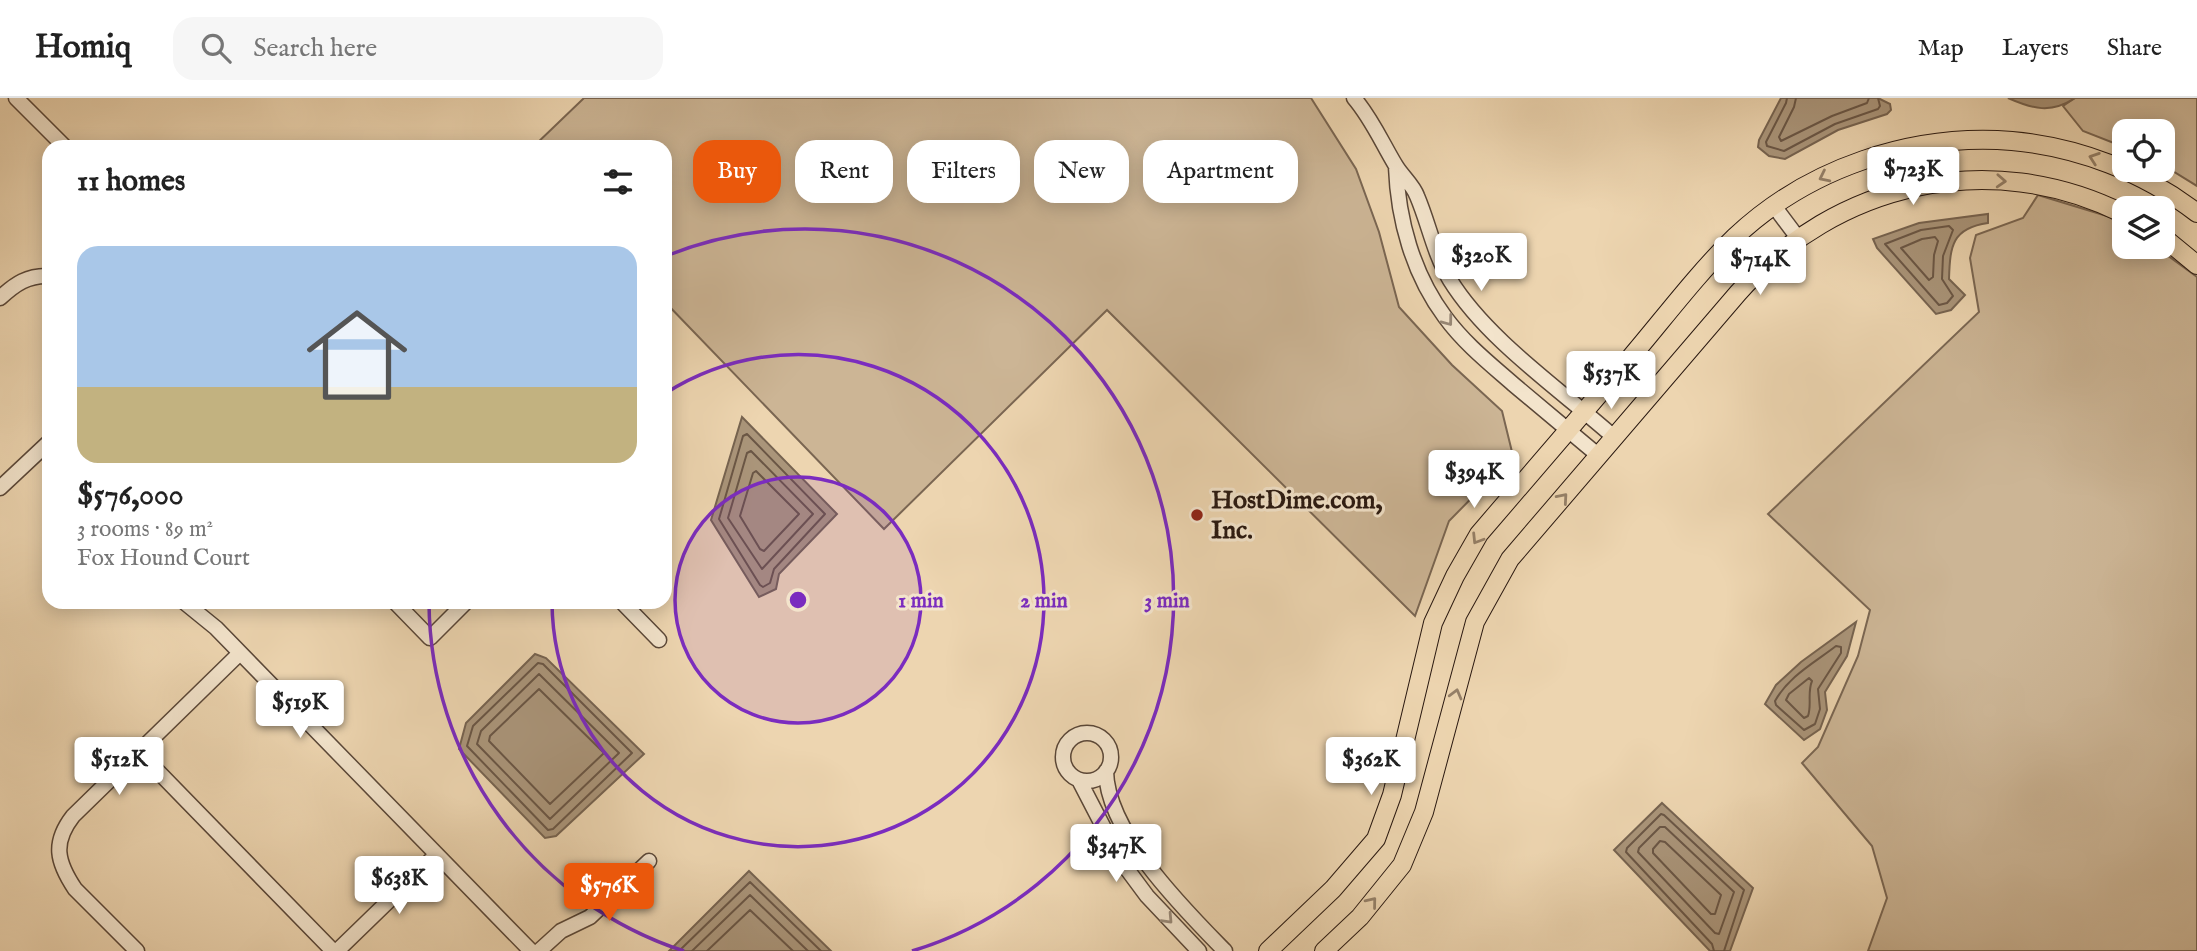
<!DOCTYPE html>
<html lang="en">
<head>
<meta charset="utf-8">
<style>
	body { margin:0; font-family:"IM FELL English",serif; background:#f6f6f6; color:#222; height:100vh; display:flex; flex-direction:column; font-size:26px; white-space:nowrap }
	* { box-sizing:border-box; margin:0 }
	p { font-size:23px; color:#767676 }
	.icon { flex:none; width:38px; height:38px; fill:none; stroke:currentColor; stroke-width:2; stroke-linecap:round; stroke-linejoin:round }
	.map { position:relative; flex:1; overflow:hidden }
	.sheet { position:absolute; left:42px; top:42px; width:630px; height:469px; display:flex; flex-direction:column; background:#fff; border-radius:21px; box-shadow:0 4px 18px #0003 }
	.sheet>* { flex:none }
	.banner { position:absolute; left:693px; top:42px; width:665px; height:63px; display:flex; gap:14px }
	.buttons { position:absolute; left:2112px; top:21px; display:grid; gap:14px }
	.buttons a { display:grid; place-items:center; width:63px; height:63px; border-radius:14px; background:#fff; box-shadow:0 4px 18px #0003; font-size:35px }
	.price { position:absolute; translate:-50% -60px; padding:0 16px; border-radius:7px; background:#fff; color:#222; font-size:23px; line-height:46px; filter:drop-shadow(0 2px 4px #0008) }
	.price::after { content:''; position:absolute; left:50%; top:42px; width:21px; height:16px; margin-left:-10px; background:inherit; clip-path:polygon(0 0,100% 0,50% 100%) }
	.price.on { background:#ea580c; color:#fff }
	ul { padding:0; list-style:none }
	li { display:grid; align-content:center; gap:14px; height:371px; padding:0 35px }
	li+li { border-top:2px solid #e0e0e0 }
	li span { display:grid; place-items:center; height:217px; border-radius:21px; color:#555 }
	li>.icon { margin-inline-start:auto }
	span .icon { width:126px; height:126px; fill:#fffc; stroke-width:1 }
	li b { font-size:30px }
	h2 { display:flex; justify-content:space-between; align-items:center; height:84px; padding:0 35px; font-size:30px }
	.chip { padding:0 24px; border-radius:21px; background:#fff; box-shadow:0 4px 18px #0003; font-size:24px; line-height:63px }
	.chip.on { background:#ea580c; color:#fff }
	header { display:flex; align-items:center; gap:42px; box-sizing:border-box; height:98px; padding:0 35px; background:#fff; border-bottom:2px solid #e0e0e0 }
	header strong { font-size:33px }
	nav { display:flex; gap:38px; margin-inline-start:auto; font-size:24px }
	.search { width:490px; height:63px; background:#f6f6f6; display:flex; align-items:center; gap:18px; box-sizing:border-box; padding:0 24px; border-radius:21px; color:#767676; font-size:26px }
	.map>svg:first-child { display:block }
	.green { fill:#ccb595; stroke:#7a6652; stroke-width:2 }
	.water { fill:#aa957a; stroke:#766350; stroke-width:2 }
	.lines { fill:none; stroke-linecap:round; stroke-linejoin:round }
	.shore { stroke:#6a5645; stroke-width:2 }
	.minor-casing { stroke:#5a4738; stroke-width:17 }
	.major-casing { stroke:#291810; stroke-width:20 }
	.minor { stroke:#f3e4cc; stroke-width:14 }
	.major { stroke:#edd5b0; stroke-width:18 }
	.oneway { stroke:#958068 }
	.oneway2 { stroke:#988877 }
	.ring { fill:none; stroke:#7b2cbf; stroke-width:3.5 }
	.poi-dot { fill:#8f2418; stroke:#f3e4cc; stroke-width:2.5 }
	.labels { text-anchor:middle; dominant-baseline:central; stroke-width:6; stroke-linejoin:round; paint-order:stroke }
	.poi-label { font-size:26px; font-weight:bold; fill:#291810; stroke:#f3e4cc; text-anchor:start }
	.centre { fill:#7b2cbf; stroke:#f3e4cc; stroke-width:3.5 }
	.ring-label { font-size:21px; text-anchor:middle; font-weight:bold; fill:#7b2cbf; stroke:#f3e4cc; stroke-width:6; stroke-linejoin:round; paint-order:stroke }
</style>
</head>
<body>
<header>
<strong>Homiq</strong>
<div class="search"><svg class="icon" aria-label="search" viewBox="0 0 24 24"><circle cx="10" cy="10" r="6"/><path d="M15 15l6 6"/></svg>Search here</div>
<nav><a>Map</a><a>Layers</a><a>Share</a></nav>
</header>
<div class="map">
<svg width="2197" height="853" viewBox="0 0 2197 853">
	<rect width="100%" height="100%" fill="#edd5b0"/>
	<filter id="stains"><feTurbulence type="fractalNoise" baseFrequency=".00286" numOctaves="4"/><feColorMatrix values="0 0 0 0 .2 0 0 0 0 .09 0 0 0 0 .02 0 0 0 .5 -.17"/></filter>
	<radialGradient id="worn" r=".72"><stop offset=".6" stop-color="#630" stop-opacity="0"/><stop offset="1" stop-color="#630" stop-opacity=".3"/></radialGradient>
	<path class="green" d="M 584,0 L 1311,0 L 1356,71 L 1379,134 L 1399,209 L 1452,267 L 1502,313 L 1513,358 L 1449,423 L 1415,518 L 1107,212 L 884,431 L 665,204 L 665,49 L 533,49 Z
		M 2075,0 L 2197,0 L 2197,88 L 2163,67 L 2163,33 L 2124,33 L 2124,49 L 2083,33 L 2063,8 Z
		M 2038,97 L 2120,122 L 2124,125 L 2124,149 L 2156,149 L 2197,179 L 2197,853 L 1868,853 L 1887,800 L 1872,748 L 1802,665 L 1818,649 L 1858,558 L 1870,512 L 1768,416 L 1979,214 L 1970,160 L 1976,137 L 2023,120 Z"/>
	<path class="water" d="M 1781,0 L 1878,0 L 1890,6 L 1891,12 L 1887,16 L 1838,32 L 1785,61 L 1769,58 L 1758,49 L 1759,42 Z
		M 2008,0 L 2075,0 C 2051,16 2033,11 2008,0 Z
		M 1988,116 L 1988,125 C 1952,130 1950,148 1949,181 L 1965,197 L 1951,212 L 1936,216 L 1877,150 L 1873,141 L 1919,125 Z
		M 742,319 L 837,416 L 779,476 L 776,491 L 759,499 L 711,422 Z
		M 1856,524 L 1847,558 L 1825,594 L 1827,612 L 1820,631 L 1804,642 L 1765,606 L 1776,587 L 1801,564 Z
		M 535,556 L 546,560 L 644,656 L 556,738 L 545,740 L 459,651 L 466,625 Z
		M 1662,705 L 1753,790 L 1730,853 L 1710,853 L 1614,752 Z
		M 749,773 L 831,853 L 669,853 Z"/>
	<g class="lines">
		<path class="shore" d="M 1787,0 L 1786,5 L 1766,44 L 1767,48 L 1784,53 L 1835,26 L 1878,11 L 1880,8 L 1878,0
			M 1796,0 L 1794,9 L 1779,39 L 1781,43 L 1832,18 L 1867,5 L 1869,0
			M 1949,128 L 1953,132 L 1943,158 L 1942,181 L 1953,198 L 1947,205 L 1939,207 L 1885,146 L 1921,132 Z
			M 1935,139 L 1938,143 L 1934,157 L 1933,179 L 1929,182 L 1901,150 L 1922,141 Z
			M 747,336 L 825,416 L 774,471 L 770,485 L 763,489 L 760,487 L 719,421 L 743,338 Z
			M 751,353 L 813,416 L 762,471 L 728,420 L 747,355 Z
			M 756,373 L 799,416 L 764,453 L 760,451 L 740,418 L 753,375 Z
			M 1836,548 L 1841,549 L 1841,555 L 1818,591 L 1820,611 L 1815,626 L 1804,632 L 1776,607 L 1775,603 C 1789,578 1814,565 1836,548 Z
			M 538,565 L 543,566 L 632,655 L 553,731 L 548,732 L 467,648 L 473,628 Z
			M 539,576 L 619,655 L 550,721 L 477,646 L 481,633 Z
			M 1809,580 L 1812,583 C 1807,595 1812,607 1808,618 L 1804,620 L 1786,602 L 1789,596 Z
			M 539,591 L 604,655 L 550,706 L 489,643 L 490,638 Z
			M 1660,729 L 1665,729 L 1734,794 L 1719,836 L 1715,835 L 1638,754 L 1639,750 Z
			M 1660,743 L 1665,744 L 1721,797 L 1715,816 L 1711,816 L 1653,755 L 1653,751 Z
			M 679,853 L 750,784 L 821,853
			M 692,853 L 750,797 L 808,853
			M 707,853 L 750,812 L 793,853
			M 1714,853 L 1712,846 L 1626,754 L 1627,750 L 1661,716 L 1664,717 L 1744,792 L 1724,853"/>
		<g class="minor-casing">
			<path id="minor" d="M 16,0 L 65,49
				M 1354,0 C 1372,21 1382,45 1396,68 C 1402,78 1413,87 1417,98 C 1429,126 1434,156 1450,182 C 1487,242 1561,292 1615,340
				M 1396,69 C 1398,122 1413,176 1445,219 C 1464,245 1489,265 1513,286 C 1542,310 1570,334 1599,358
				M 1774,108 L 1798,140
				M 0,200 C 15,186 28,177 49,178
				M 0,390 L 49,344
				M 184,504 L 216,530 L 531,853
				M 395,504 L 430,540 L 466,504
				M 622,504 L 659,542
				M1063 659a24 24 0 1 1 48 0a24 24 0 1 1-48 0Z
				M 140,655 L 333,853
				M 1106,673 C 1107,735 1184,811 1225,853
				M 1079,682 L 1121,763 L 1147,798 L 1199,853
				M 137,853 L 75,791 C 57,764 52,745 73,718 L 240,555
				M 337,853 L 436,757
				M 539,853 L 561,833 L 590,819 L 649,763"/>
		</g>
		<g class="major-casing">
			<path id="major" d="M 2163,139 L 2197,167
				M 1268,853 L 1333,791 L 1376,741 L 1392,697 L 1433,525 L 1455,478 L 1479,436 C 1530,377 1581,318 1631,259 C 1665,219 1697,176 1735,139 C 1808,70 1912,35 2012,43 C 2078,49 2144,74 2197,115
				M 1324,853 L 1360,819 L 1402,767 L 1424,714 L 1475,524 L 1510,461 L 1738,195 C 1836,84 1990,49 2124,116"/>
		</g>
		<use href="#minor" class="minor"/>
		<use href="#major" class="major"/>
	</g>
	<defs><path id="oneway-chevron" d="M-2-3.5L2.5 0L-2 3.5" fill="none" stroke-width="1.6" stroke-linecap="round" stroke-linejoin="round" transform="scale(1.75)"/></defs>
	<g class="oneway">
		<use href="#oneway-chevron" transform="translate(2094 60) rotate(-161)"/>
		<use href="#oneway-chevron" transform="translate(1824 79) rotate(154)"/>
		<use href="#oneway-chevron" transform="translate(2001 83) rotate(3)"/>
		<use href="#oneway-chevron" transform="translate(1563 400) rotate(-49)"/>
		<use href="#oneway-chevron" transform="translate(1477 441) rotate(122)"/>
		<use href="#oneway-chevron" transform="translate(1456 596) rotate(-75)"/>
		<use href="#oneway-chevron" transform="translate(1372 804) rotate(-51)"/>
	</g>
	<g class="oneway2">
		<use href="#oneway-chevron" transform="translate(1448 223) rotate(53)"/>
		<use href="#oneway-chevron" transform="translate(1168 821) rotate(47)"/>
	</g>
	<circle cx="798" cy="502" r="123" fill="#7b2cbf" fill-opacity=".12"/>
	<g class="ring">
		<circle cx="798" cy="502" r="123"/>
		<path d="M666 295A246 246 0 1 1 552 504"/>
		<path d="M684 853A369 369 0 0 1 429 505M666 158A369 369 0 1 1 912 853"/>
	</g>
	<circle class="poi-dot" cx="1197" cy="417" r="7"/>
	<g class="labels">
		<g class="poi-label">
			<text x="1211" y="402">HostDime.com,<tspan x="1211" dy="30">Inc.</tspan></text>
		</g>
	</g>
	<circle cx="798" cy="502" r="10" class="centre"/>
	<g class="ring-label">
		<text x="921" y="509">1 min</text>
		<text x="1044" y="509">2 min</text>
		<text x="1167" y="509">3 min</text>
	</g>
	<rect width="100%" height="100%" filter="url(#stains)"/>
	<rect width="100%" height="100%" fill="url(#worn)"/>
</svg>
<div class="buttons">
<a><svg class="icon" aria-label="locate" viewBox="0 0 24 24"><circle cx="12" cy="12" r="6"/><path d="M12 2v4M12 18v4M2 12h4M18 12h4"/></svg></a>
<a><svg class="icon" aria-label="layers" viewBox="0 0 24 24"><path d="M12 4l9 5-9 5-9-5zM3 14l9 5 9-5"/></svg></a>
</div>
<b class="price" style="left:1913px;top:109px">$723K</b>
<b class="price" style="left:1481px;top:195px">$320K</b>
<b class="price" style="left:1760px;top:199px">$714K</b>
<b class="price" style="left:1611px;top:313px">$537K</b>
<b class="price" style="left:1474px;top:412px">$394K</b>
<b class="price" style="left:300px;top:642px">$519K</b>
<b class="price" style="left:119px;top:699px">$512K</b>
<b class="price" style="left:1371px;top:699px">$362K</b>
<b class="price" style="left:1116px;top:786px">$347K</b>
<b class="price" style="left:399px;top:818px">$638K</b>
<b class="price on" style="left:609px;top:825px">$576K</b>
<div class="banner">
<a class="chip on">Buy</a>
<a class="chip">Rent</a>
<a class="chip">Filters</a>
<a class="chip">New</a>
<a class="chip">Apartment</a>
</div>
<section class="sheet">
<h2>11 homes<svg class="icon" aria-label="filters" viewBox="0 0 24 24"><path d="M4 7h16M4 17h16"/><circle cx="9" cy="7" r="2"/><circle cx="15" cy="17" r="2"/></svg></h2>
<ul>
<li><span style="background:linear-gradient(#a9c7e8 65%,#c2b280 0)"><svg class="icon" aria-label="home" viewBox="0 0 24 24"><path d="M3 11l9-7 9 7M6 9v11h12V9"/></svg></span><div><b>$576,000</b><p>3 rooms · 89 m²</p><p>Fox Hound Court</p></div></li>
</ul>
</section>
</div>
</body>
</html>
